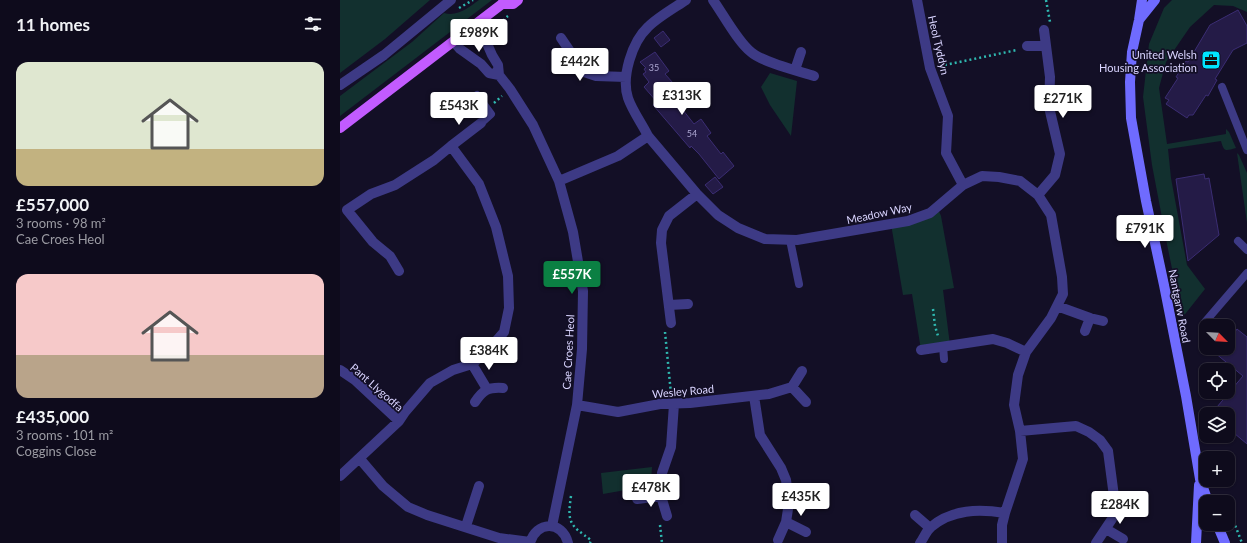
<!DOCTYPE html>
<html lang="en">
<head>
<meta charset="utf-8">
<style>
	body { margin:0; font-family:Lato,sans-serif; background:#1c1929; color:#f1f3f6; height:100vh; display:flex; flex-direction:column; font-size:15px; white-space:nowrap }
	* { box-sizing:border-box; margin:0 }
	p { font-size:13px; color:#9b9ba3 }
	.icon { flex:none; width:22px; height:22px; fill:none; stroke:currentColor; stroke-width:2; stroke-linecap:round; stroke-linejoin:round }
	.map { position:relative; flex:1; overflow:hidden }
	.details { display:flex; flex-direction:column; background:#0e0b1c; width:340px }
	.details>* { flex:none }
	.needle { width:26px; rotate:114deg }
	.buttons { position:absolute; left:859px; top:319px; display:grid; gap:8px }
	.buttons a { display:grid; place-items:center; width:36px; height:36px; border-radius:8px; background:#0e0b1c; box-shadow:0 1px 3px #0004,0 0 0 1px #2e2b3b; font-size:20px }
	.price { position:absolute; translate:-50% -34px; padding:0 9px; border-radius:4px; background:#fff; color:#222; font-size:13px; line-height:26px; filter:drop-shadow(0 1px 2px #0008) }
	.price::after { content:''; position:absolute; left:50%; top:24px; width:12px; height:9px; margin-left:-6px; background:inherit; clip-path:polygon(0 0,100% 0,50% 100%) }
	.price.selected { background:#0b8043; color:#fff }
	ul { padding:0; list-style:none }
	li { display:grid; align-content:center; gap:8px; height:212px; padding:0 16px }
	li span { display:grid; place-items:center; height:124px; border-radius:12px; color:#555 }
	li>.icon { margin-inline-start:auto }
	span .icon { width:72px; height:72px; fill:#fffc; stroke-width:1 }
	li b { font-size:17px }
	h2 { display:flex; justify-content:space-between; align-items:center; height:48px; padding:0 16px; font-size:17px }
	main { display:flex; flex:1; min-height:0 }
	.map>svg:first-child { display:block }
	.green { fill:#12302f }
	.building { fill:#241b47; stroke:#3b2d73 }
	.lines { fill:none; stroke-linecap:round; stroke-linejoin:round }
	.path { stroke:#2fb8b0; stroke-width:2.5; stroke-dasharray:2 3; stroke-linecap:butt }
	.lane { stroke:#3d3a85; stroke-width:8 }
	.street { stroke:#3d3a85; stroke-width:10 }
	.secondary { stroke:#6f6bff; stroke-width:10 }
	.primary { stroke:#c25bff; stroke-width:10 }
	.labels { text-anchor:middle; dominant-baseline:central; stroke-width:3.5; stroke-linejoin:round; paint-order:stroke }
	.number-label { font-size:9px; fill:#aca6d1 }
	.street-label { font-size:11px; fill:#d9d4ff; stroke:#130f26 }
	.poi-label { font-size:11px; fill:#d9d4ff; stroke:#130f26; text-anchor:end }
</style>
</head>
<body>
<main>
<section class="details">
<h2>11 homes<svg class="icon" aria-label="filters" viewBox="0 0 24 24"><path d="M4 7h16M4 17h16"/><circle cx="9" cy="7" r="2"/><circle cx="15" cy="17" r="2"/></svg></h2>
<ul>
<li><span style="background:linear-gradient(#dfe7d0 70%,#c2b280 0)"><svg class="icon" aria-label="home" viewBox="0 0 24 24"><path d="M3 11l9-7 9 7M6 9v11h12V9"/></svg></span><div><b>£557,000</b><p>3 rooms · 98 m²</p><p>Cae Croes Heol</p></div></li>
<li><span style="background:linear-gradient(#f6c9c9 65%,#b9a48a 0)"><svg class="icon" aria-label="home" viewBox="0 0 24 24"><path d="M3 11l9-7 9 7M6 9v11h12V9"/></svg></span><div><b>£435,000</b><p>3 rooms · 101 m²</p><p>Coggins Close</p></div></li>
</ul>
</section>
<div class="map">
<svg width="907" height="543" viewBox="0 0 907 543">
	<rect width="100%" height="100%" fill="#130f26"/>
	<path class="green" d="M 0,0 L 90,0 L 45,39 L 0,73 Z
		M 139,0 L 152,0 L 0,116 L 0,96 L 72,42 L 104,13 C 118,17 129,7 139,0 Z
		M 832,0 L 907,0 L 907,12 L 893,6 L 874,5 L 850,27 L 826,62 L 819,88 L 827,144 L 886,134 L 886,129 L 889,132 L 896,148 C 885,151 884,152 881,141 L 828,149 L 831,178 L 847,265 L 865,289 L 842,318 L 827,244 L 812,165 L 803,97 L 809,44 L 824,8 Z
		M 430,73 L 457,81 L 451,136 L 430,105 L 421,87 Z
		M 897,153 L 899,155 L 907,173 L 907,223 Z
		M 597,207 L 601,216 L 614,288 L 603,290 L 610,345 L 581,350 L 572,294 L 563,295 L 551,224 Z
		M 312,467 L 311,482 L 303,487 L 263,494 L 261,473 Z"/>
	<path class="building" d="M 898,10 L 907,26 L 907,43 L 893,50 L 875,79 L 877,80 L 868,96 L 866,95 L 853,115 L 849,115 L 847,118 L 826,104 L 829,100 L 825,98 L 838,78 L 836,77 L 846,61 L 848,62 L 870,25 Z
		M 323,31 L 330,40 L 321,47 L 314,38 Z
		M 315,52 L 329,71 L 325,74 L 333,83 L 330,86 L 343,102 L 339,105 L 354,124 L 361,119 L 371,133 L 367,136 L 381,154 L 383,152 L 394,166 L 379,179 L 359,154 L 351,146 L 350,148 L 313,105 L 317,102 L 304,87 L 309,82 L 303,74 L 306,72 L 304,69 L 306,68 L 300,62 Z
		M 864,174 L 865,179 L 869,178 L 879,235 L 848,261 L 836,179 Z
		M 375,177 L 383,187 L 373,194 L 365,185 Z
		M 888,326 L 895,332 L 897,329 L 907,337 L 907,444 L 888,428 L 888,414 L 885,414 L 877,407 L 903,376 L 869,348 L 888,348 Z"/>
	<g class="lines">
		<path class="path" d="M 706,0 L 710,22
			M 119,8 L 133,0
			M 158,40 C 159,31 161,21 168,16
			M 600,66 L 677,50
			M 154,103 L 162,96
			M 593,309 L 595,326 L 598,336
			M 325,332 L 331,394
			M 231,496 C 227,523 230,525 251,540 L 250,543
			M 888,507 L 902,543
			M 320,525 L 322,543"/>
		<path class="lane" d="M 882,87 L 907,150
			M 137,95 L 151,114 L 141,123
			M 450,240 L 459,284
			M 898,241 L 907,250
			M 865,322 L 907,273
			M 603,346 L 604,359"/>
		<path class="street" d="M 373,0 C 383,14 398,42 411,52 C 422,62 458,71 474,76
			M 577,0 L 590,68 L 608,116 L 606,153 L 623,185
			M 137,24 L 142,32 L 152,55 L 158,65 L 159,75 L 170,89 L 193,125 L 219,181 L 233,232 L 243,291 L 242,349 L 237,405 L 212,526
			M 221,38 L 244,72 L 256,76 L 286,77
			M 114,42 L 120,49 L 141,64 L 149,73 L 159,75
			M 687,46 L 706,46
			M 455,70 L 461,52
			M 0,85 L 44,55 L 111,0
			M 308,136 C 302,124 292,110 288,98 C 281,77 292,42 308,27 C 318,17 334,8 346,0
			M 111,146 L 141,123
			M 219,181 L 278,156 L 308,136 L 357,194 L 378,215 L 398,228 L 425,239 L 457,240 L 568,221 L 590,213 L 623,185 L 642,176 L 659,177 L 680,181 L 698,195 L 711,215 L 722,277 L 723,294 L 711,318 L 686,352 L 678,375 L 674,405 L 680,431 L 683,459 L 665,513 L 662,525 L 662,543
			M 698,195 L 715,175 L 720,154 L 709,107 L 710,77 L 704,30
			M 329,305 L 348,304
			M 717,306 L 750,318 L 763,321
			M 331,323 L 321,243 L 322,230 L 329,216 L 357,194
			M 745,331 L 750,318
			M 581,350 L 653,339 L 667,343 L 686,352
			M 132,364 L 147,389
			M 0,370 L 15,380 L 59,421
			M 452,387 L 462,371
			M 414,396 L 420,435 L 441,468 L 446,480 L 448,495 L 448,509 L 446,522 L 438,540
			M 135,402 C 143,390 148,387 163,388
			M 237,405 L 278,412 L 320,404 L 350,403 L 429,394 L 452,387 L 466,402
			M 680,431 L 736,426 L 749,432 L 760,440 L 768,451 L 775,504 L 772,519 L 756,543
			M 20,459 L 43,486 L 68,507 L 87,515 L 159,538 L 190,542
			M 0,476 L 59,421 L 65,412 L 90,383 L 113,370 L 132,364 L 150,348 L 164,332 L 169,308 L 168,276 L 156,227 L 139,184 L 111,146 L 94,160 L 55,185 L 31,194 L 7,210 L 33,242 L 50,256 L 59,271
			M 297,499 L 321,496
			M 575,515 L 590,528
			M 327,516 L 321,496 L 321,482 L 322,473 L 331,447 L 334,404
			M 446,522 L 466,532
			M 126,526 L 139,486
			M 766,529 L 783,539
			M 190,543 C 196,521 222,520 228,543
			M 580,543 C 584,538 586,531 591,527 C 612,509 639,509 665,513"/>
		<path class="secondary" d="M 802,0 L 799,20 L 792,52 L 790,82 L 791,118 L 806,201 L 824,285 L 846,396 L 860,479 L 868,502
			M 799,20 L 815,0
			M 877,524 L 885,543
			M 856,543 L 859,485"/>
		<path class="primary" d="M 162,4 L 173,4 L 178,0
			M 0,128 L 162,4 L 164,0"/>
	</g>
	<defs>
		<g id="office-square" transform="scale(1)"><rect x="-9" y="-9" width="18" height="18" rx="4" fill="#00e5ff" stroke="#130f26"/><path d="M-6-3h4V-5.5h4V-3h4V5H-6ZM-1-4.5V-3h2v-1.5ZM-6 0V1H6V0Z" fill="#111"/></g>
	</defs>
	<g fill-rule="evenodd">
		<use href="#office-square" x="871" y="60"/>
	</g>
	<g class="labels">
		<g class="number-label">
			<text x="314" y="67">35</text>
			<text x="352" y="133">54</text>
		</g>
		<g class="street-label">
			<text transform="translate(599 45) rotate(77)">Heol Tyddyn</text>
			<text transform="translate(539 213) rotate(-12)">Meadow Way</text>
			<text transform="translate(840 306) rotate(79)">Nantgarw Road</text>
			<text transform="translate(228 352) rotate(-87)">Cae Croes Heol</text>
			<text transform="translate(37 387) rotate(41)">Pant Llygodfa</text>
			<text transform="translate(343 391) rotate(-5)">Wesley Road</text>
		</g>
		<g class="poi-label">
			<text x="857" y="54">United Welsh<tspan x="857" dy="13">Housing Association</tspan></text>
		</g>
	</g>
</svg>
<div class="buttons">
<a><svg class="needle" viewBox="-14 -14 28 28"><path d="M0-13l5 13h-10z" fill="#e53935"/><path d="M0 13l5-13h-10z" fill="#9b9ba3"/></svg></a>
<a><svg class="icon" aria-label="locate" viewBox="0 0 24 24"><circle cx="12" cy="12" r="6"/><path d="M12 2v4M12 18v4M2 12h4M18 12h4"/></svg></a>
<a><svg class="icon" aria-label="layers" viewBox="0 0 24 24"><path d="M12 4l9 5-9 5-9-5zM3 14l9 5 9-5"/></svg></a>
<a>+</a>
<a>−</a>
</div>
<b class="price" style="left:139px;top:53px">£989K</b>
<b class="price" style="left:240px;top:82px">£442K</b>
<b class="price" style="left:342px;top:116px">£313K</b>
<b class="price" style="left:723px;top:119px">£271K</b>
<b class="price" style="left:119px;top:126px">£543K</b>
<b class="price" style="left:805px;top:249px">£791K</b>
<b class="price selected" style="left:232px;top:295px">£557K</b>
<b class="price" style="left:149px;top:371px">£384K</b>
<b class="price" style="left:311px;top:508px">£478K</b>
<b class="price" style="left:461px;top:517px">£435K</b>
<b class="price" style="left:780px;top:525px">£284K</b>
</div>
</main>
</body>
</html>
